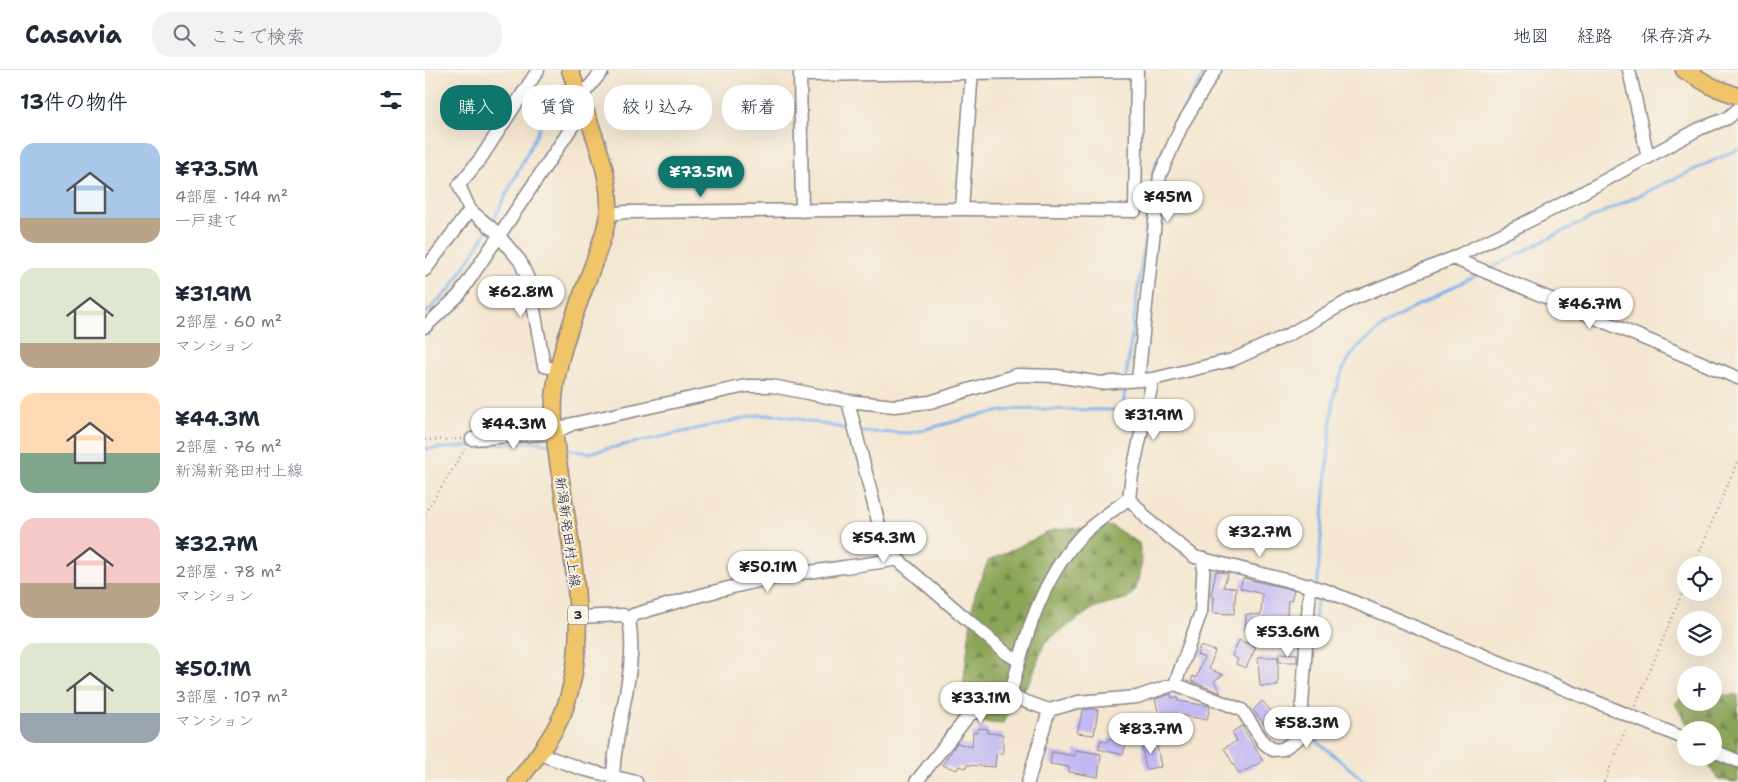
<!DOCTYPE html>
<html lang="ja">
<head>
<meta charset="utf-8">
<style>
	body { margin:0; font-family:"Shantell Sans","Klee One",sans-serif; background:#f2f2f3; color:#1f2937; height:100vh; display:flex; flex-direction:column; font-size:19px; white-space:nowrap }
	* { box-sizing:border-box; margin:0 }
	p { font-size:16px; color:#747a83 }
	.icon { flex:none; width:28px; height:28px; fill:none; stroke:currentColor; stroke-width:2; stroke-linecap:round; stroke-linejoin:round }
	.map { position:relative; flex:1; overflow:hidden }
	.panel { display:flex; flex-direction:column; background:#fff; width:425px }
	.panel>* { flex:none }
	.guide { position:absolute; left:15px; top:15px; width:475px; height:45px; display:flex; gap:10px }
	.buttons { position:absolute; left:1252px; top:486px; display:grid; gap:10px }
	.buttons a { display:grid; place-items:center; width:45px; height:45px; border-radius:50%; background:#fff; box-shadow:0 5px 20px #0002; font-size:25px }
	.price { position:absolute; translate:-50% -42px; padding:0 11px; border-radius:18px; background:#fff; color:#222; font-size:16px; line-height:32px; filter:drop-shadow(0 1px 2px #0008) }
	.price::after { content:''; position:absolute; left:50%; top:30px; width:15px; height:11px; margin-left:-8px; background:inherit; clip-path:polygon(0 0,100% 0,50% 100%) }
	.price.active { background:#0f766e; color:#fff }
	ul { padding:0; list-style:none }
	li { display:flex; align-items:center; gap:15px; height:125px; padding:0 20px }
	li span { display:grid; place-items:center; flex:none; width:140px; height:100px; border-radius:15px; color:#555 }
	li>.icon { margin-inline-start:auto }
	span .icon { width:60px; height:60px; fill:#fffc; stroke-width:1 }
	li b { font-size:21px }
	h2 { display:flex; justify-content:space-between; align-items:center; height:60px; padding:0 20px; font-size:21px }
	.pill { padding:0 18px; border-radius:20px; background:#fff; box-shadow:0 5px 20px #0002; font-size:18px; line-height:45px }
	.pill.active { background:#0f766e; color:#fff }
	header { display:flex; align-items:center; gap:30px; box-sizing:border-box; height:70px; padding:0 25px; background:#fff; border-bottom:1px solid #e0e1e3 }
	header strong { font-size:24px }
	nav { display:flex; gap:28px; margin-inline-start:auto; font-size:18px }
	.search { width:350px; height:45px; background:#f2f2f3; display:flex; align-items:center; gap:12px; box-sizing:border-box; padding:0 18px; border-radius:20px; color:#747a83; font-size:19px }
	main { display:flex; flex:1; min-height:0 }
	.map>svg:first-child { display:block }
	.forest { fill:url(#forest-firs); stroke:#566449 }
	.lines { fill:none; stroke-linecap:round; stroke-linejoin:round }
	.stream { stroke:#7db2eb; stroke-width:3 }
	.building { fill:#c2b8f3 }
	.minor-casing { stroke:#8b8486; stroke-width:15 }
	.major-casing { stroke:#8b8486; stroke-width:19 }
	.path { stroke:#8b8486; stroke-width:2; stroke-dasharray:1 4; stroke-linecap:butt }
	.minor { stroke:#fff; stroke-width:12 }
	.major { stroke:#f0c469; stroke-width:16 }
	.labels { text-anchor:middle; dominant-baseline:central; stroke-width:4; stroke-linejoin:round; paint-order:stroke }
	.shield { fill:#f7f3e8; stroke:#62616f; stroke-width:1 }
	.shield-label { font-size:12px; font-weight:bold; fill:#22223b }
	.street-label { font-size:14px; fill:#22223b; stroke:#f7f3e8 }
</style>
</head>
<body>
<header>
<strong>Casavia</strong>
<div class="search"><svg class="icon" aria-label="search" viewBox="0 0 24 24"><circle cx="10" cy="10" r="6"/><path d="M15 15l6 6"/></svg>ここで検索</div>
<nav><a>地図</a><a>経路</a><a>保存済み</a></nav>
</header>
<main>
<section class="panel">
<h2>13件の物件<svg class="icon" aria-label="filters" viewBox="0 0 24 24"><path d="M4 7h16M4 17h16"/><circle cx="9" cy="7" r="2"/><circle cx="15" cy="17" r="2"/></svg></h2>
<ul>
<li><span style="background:linear-gradient(#a9c7e8 75%,#b9a48a 0)"><svg class="icon" aria-label="home" viewBox="0 0 24 24"><path d="M3 11l9-7 9 7M6 9v11h12V9"/></svg></span><div><b>¥73.5M</b><p>4部屋 · 144 m²</p><p>一戸建て</p></div></li>
<li><span style="background:linear-gradient(#dfe7d0 75%,#b9a48a 0)"><svg class="icon" aria-label="home" viewBox="0 0 24 24"><path d="M3 11l9-7 9 7M6 9v11h12V9"/></svg></span><div><b>¥31.9M</b><p>2部屋 · 60 m²</p><p>マンション</p></div></li>
<li><span style="background:linear-gradient(#ffd9b3 60%,#7fa58c 0)"><svg class="icon" aria-label="home" viewBox="0 0 24 24"><path d="M3 11l9-7 9 7M6 9v11h12V9"/></svg></span><div><b>¥44.3M</b><p>2部屋 · 76 m²</p><p>新潟新発田村上線</p></div></li>
<li><span style="background:linear-gradient(#f6c9c9 65%,#b9a48a 0)"><svg class="icon" aria-label="home" viewBox="0 0 24 24"><path d="M3 11l9-7 9 7M6 9v11h12V9"/></svg></span><div><b>¥32.7M</b><p>2部屋 · 78 m²</p><p>マンション</p></div></li>
<li><span style="background:linear-gradient(#dfe7d0 70%,#9aa5b1 0)"><svg class="icon" aria-label="home" viewBox="0 0 24 24"><path d="M3 11l9-7 9 7M6 9v11h12V9"/></svg></span><div><b>¥50.1M</b><p>3部屋 · 107 m²</p><p>マンション</p></div></li>
</ul>
</section>
<div class="map">
<svg width="1313" height="712" viewBox="0 0 1313 712">
	<defs>
		<pattern id="forest-firs" width="22" height="20" patternUnits="userSpaceOnUse" patternTransform="scale(1.25)"><rect width="22" height="20" fill="#8ba557"/><path d="M5 1l3.5 6h-7zM16 11l3.5 6h-7z" fill="#718649"/></pattern>
	</defs>
	<rect width="100%" height="100%" fill="#f7f3e8"/>
	<filter id="ink" filterUnits="userSpaceOnUse"><feTurbulence type="fractalNoise" baseFrequency=".02" numOctaves="2"/><feDisplacementMap in="SourceGraphic" scale="10" xChannelSelector="R" yChannelSelector="G"/><feConvolveMatrix kernelMatrix="1 2 1 2 8 2 1 2 1" color-interpolation-filters="sRGB"/></filter>
	<filter id="wash" filterUnits="userSpaceOnUse"><feTurbulence type="fractalNoise" baseFrequency=".0096" numOctaves="4" result="noise"/><feDisplacementMap in="SourceGraphic" scale="20" xChannelSelector="R" yChannelSelector="G"/><feGaussianBlur stdDeviation="1.12" result="paint"/><feColorMatrix in="noise" values="0 0 0 0 0 0 0 0 0 0 0 0 0 0 0 0 0 1.4 0 .05"/><feComposite in="paint" operator="in"/></filter>
	<g filter="url(#wash)">
		<rect width="100%" height="100%" fill="#f4e6d0"/>
		<path class="forest" d="M 687,456 L 714,473 L 717,492 L 711,519 L 704,528 L 670,537 L 620,572 L 606,609 L 577,654 L 544,651 L 536,635 L 547,540 L 550,524 L 563,491 L 628,460 Z
			M 1261,625 L 1261,632 L 1289,632 L 1289,625 L 1313,625 L 1313,712 L 1293,710 L 1279,688 L 1289,688 L 1289,660 L 1266,660 L 1250,634 L 1256,627 Z"/>
		<g class="lines">
			<path class="stream" d="M 758,41 L 781,0
				M 67,153 L 135,18 L 142,11
				M 1064,199 L 1132,164 L 1313,79
				M 0,244 L 26,218 L 64,158
				M 701,307 L 729,100 L 750,55
				M 435,362 L 486,363 L 555,345 L 589,339 L 690,340 L 698,338 L 701,313
				M 137,378 L 163,383 L 334,345 L 354,345 L 427,360
				M 0,379 L 113,372 L 126,375
				M 892,515 L 908,331 C 912,312 919,291 934,276 C 968,244 1015,224 1056,203
				M 886,587 L 893,521
				M 883,633 L 883,652 L 888,668 L 941,712"/>
		</g>
		<g id="blocks">
			<path class="building" d="M 791,501 L 803,504 L 798,517 L 811,518 L 809,544 L 788,543 L 789,527 L 786,526 Z
				M 818,508 L 869,520 L 866,531 L 863,530 L 861,560 L 864,560 L 863,568 L 846,567 L 846,561 L 831,560 L 831,564 L 820,563 L 821,544 L 836,545 L 837,524 L 815,518 Z
				M 814,570 L 831,577 L 821,598 L 811,594 L 813,589 L 807,586 Z
				M 775,576 L 790,581 L 784,599 L 798,605 L 789,611 L 796,623 L 766,611 L 768,606 L 771,608 L 779,587 L 772,585 Z
				M 854,583 L 872,584 L 872,592 L 854,592 Z
				M 833,587 L 853,587 L 853,616 L 835,616 Z
				M 746,624 L 747,628 L 752,627 L 753,631 L 785,636 L 782,650 L 755,645 L 757,652 L 747,655 L 746,653 L 736,653 L 730,629 Z
				M 837,631 L 857,653 L 846,663 L 828,640 Z
				M 667,639 L 673,640 L 669,665 L 652,663 L 658,640 Z
				M 817,656 L 838,691 L 814,704 L 799,678 L 812,671 L 807,662 Z
				M 554,658 L 563,659 L 563,663 L 578,664 L 578,683 L 573,683 L 571,685 L 570,697 L 542,695 L 541,698 L 534,696 L 532,700 L 517,695 L 532,673 L 547,677 L 548,662 L 553,662 Z
				M 684,668 L 701,674 L 698,685 L 673,679 L 676,670 L 682,672 Z
				M 731,670 L 736,697 L 721,699 L 716,673 Z
				M 650,680 L 676,684 L 673,707 L 644,702 L 644,697 L 625,694 L 627,682 L 650,686 Z"/>
		</g>
	</g>
	<g filter="url(#ink)">
		<use href="#blocks" fill-opacity="0" stroke="#8b8486" stroke-width="1"/>
		<g class="lines">
			<g class="minor-casing">
				<path id="minor" d="M 113,0 L 56,88 L 34,115 L 45,140 L 69,160 L 95,191 L 104,211 L 119,296 L 133,299
					M 375,0 L 377,141
					M 1204,0 L 1223,88
					M 155,28 L 178,0
					M 537,139 L 547,0
					M 184,144 L 201,142 L 537,139 L 710,141 L 712,1 L 375,5
					M 1028,188 L 1313,308
					M 0,200 L 45,140
					M 0,257 L 34,225 L 159,39
					M 713,310 L 735,105 L 757,55 L 790,0
					M 423,331 L 457,467 L 472,489 L 581,583 L 594,591
					M 47,369 L 128,363 L 147,354 L 321,316 L 347,316 L 423,331 L 469,336 L 505,332 L 592,305 L 631,306 L 676,313 L 728,309 L 807,290 L 865,264 L 925,230 L 1028,188 L 1120,143 L 1274,59 L 1303,48 L 1313,39
					M 704,428 L 725,452 L 770,487 L 900,520 L 1261,669
					M 153,547 L 198,545 L 204,550 C 214,601 188,659 188,712
					M 204,550 L 208,545 C 258,530 308,515 359,506 C 397,499 435,496 472,489
					M 750,614 L 776,542 L 779,489
					M 585,626 L 624,640 L 653,632 L 712,627 L 750,614 L 817,640 L 839,673 L 848,680 L 858,679 L 875,667 L 885,515
					M 1289,681 L 1313,691
					M 115,684 L 157,699 L 211,712
					M 491,712 L 544,645 L 585,626 C 599,570 616,509 656,466 C 670,452 689,440 704,428 L 707,405 L 728,309
					M 603,712 L 624,640"/>
			</g>
			<g class="major-casing">
				<path id="major" d="M 1259,0 L 1288,17 L 1313,26
					M 92,712 C 109,691 127,668 138,643 C 164,575 150,500 139,430 C 134,396 127,364 129,329 C 132,285 150,244 165,203 C 172,184 180,165 183,145 C 190,106 158,38 145,0"/>
			</g>
			<path class="path" d="M 0,370 L 37,369
				M 0,443 L 40,379
				M 1269,495 L 1313,390
				M 1210,636 L 1261,514
				M 1179,712 L 1202,657"/>
			<use href="#minor" class="minor"/>
			<use href="#major" class="major"/>
		</g>
	</g>
	<g class="labels">
		<rect class="shield" x="143" y="535.5" width="20" height="19" rx="4"/>
		<g class="shield-label">
			<text x="153" y="545">3</text>
		</g>
		<g class="street-label">
			<text transform="translate(143 462) rotate(82)">新潟新発田村上線</text>
		</g>
	</g>
</svg>
<div class="buttons">
<a><svg class="icon" aria-label="locate" viewBox="0 0 24 24"><circle cx="12" cy="12" r="6"/><path d="M12 2v4M12 18v4M2 12h4M18 12h4"/></svg></a>
<a><svg class="icon" aria-label="layers" viewBox="0 0 24 24"><path d="M12 4l9 5-9 5-9-5zM3 14l9 5 9-5"/></svg></a>
<a>+</a>
<a>−</a>
</div>
<b class="price active" style="left:276px;top:128px">¥73.5M</b>
<b class="price" style="left:743px;top:153px">¥45M</b>
<b class="price" style="left:96px;top:248px">¥62.8M</b>
<b class="price" style="left:1165px;top:260px">¥46.7M</b>
<b class="price" style="left:729px;top:371px">¥31.9M</b>
<b class="price" style="left:89px;top:380px">¥44.3M</b>
<b class="price" style="left:835px;top:488px">¥32.7M</b>
<b class="price" style="left:459px;top:494px">¥54.3M</b>
<b class="price" style="left:343px;top:523px">¥50.1M</b>
<b class="price" style="left:863px;top:588px">¥53.6M</b>
<b class="price" style="left:556px;top:654px">¥33.1M</b>
<b class="price" style="left:882px;top:679px">¥58.3M</b>
<b class="price" style="left:726px;top:685px">¥83.7M</b>
<div class="guide">
<a class="pill active">購入</a>
<a class="pill">賃貸</a>
<a class="pill">絞り込み</a>
<a class="pill">新着</a>
</div>
</div>
</main>
</body>
</html>
